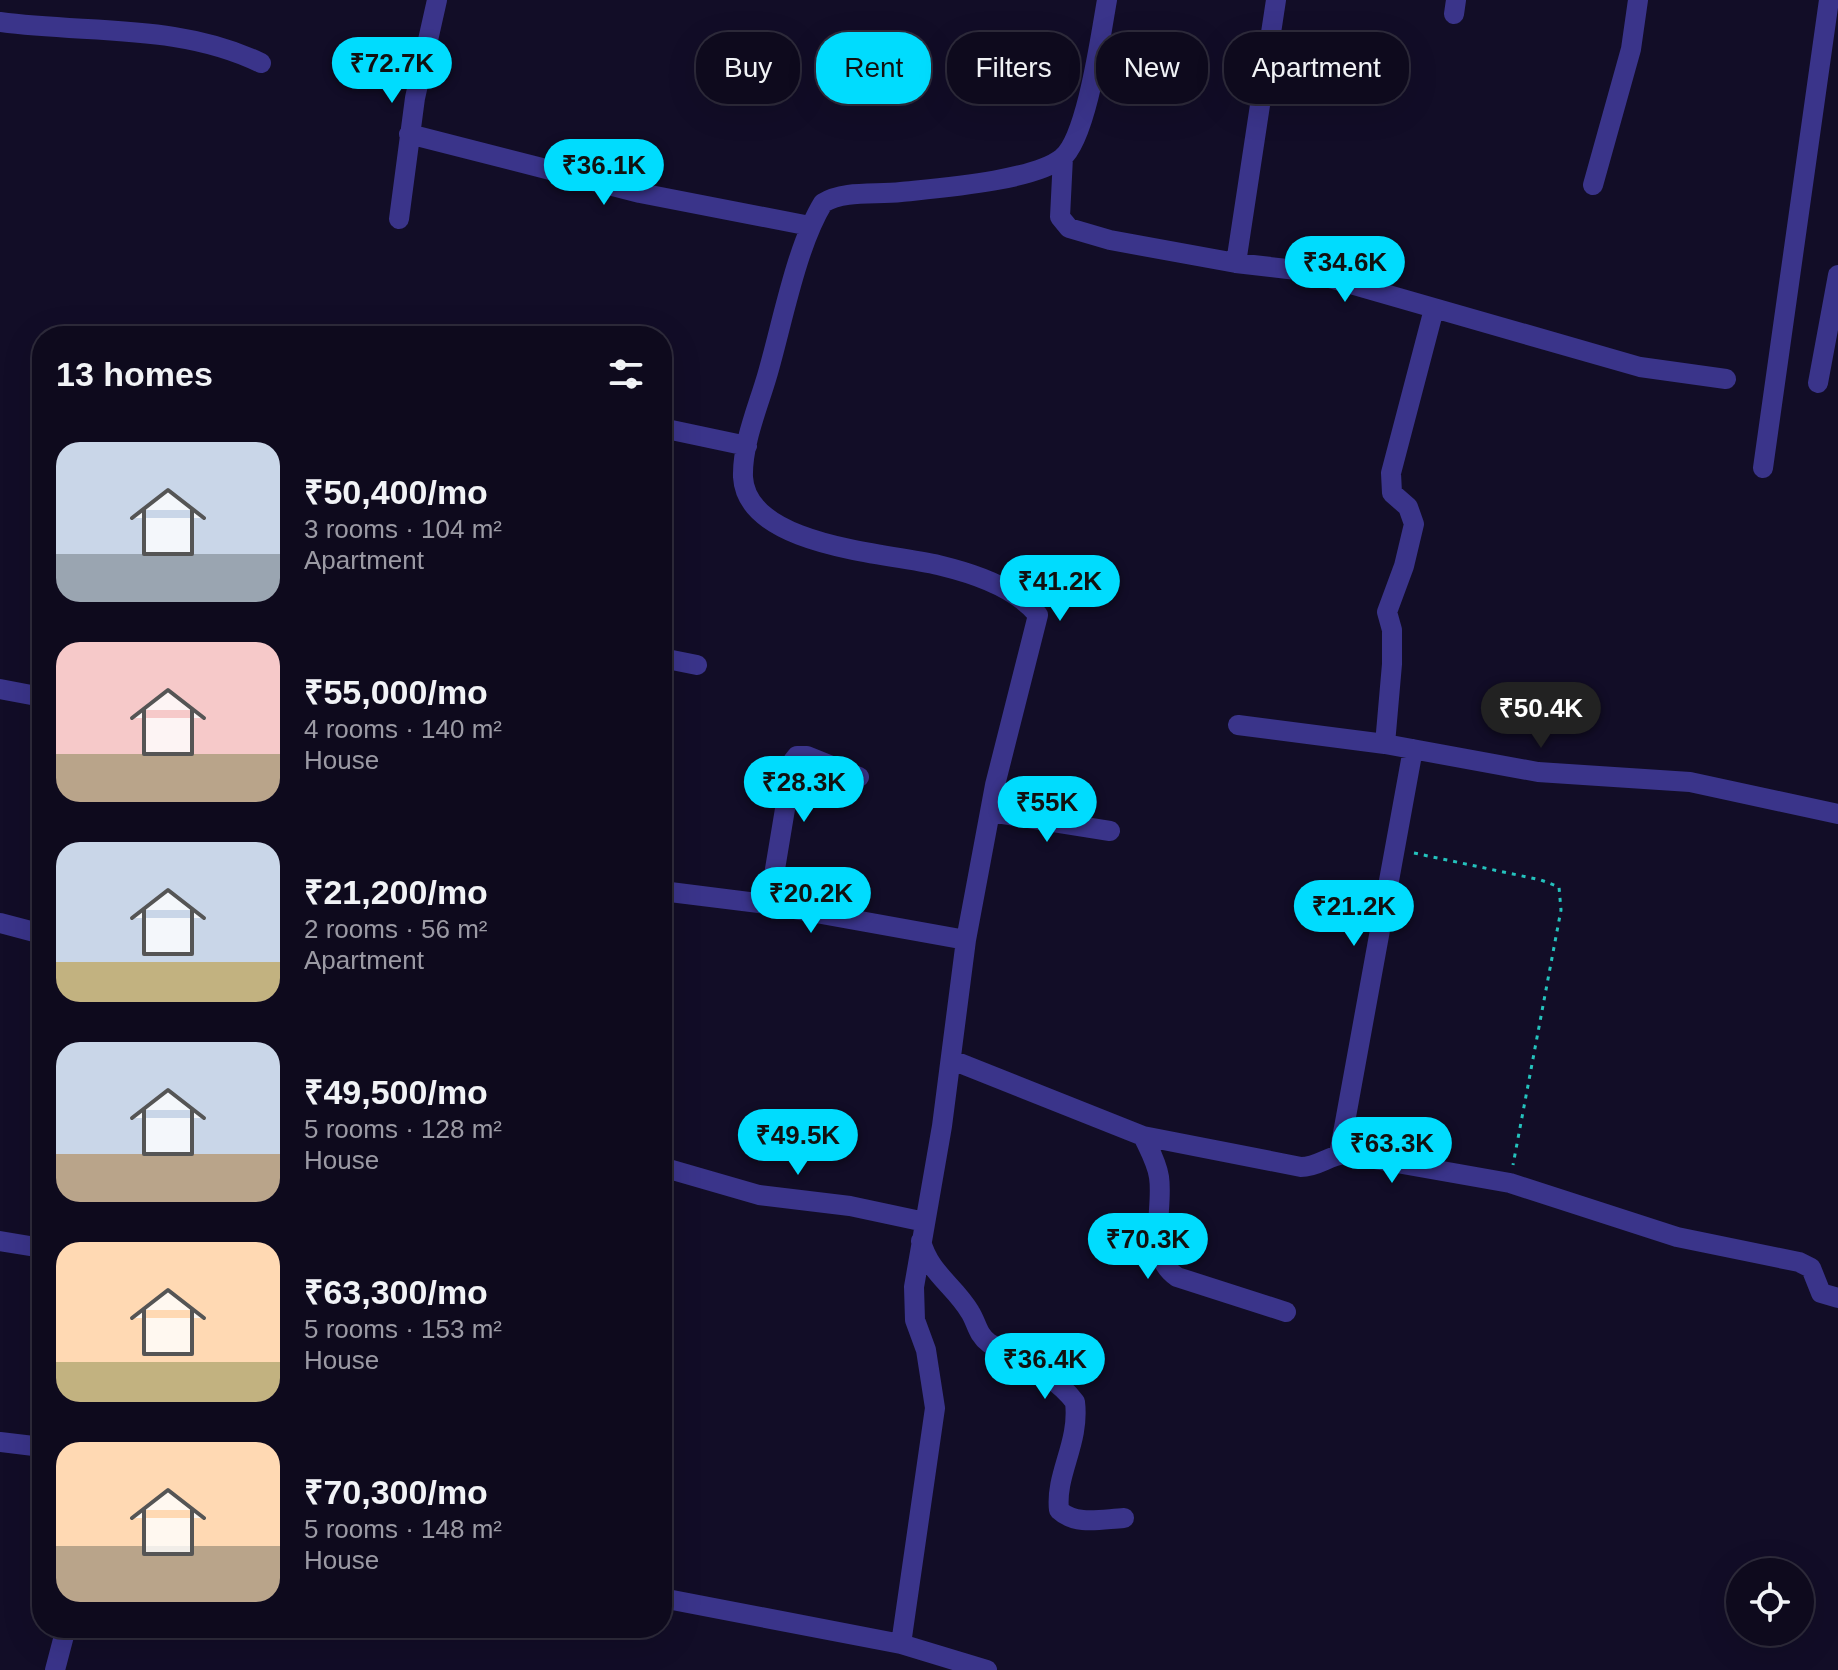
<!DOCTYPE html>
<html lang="en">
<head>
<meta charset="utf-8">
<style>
	body { margin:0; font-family:Arial,sans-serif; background:#171326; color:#f1f3f6; height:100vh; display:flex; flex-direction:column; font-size:30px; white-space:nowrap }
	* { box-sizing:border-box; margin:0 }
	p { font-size:26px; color:#9b9aa4 }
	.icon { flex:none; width:44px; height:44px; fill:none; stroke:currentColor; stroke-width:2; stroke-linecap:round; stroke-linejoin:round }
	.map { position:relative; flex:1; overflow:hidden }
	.panel { position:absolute; left:32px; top:326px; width:640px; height:1312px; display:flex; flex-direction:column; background:#0e0a1d; border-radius:32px; box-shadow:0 8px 32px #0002,0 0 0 2px #2e2b3b }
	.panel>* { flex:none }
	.guide { position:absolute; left:696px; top:32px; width:760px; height:72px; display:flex; gap:16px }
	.fabs { position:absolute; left:1726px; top:1558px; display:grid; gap:16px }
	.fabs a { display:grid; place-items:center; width:88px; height:88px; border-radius:50%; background:#0e0a1d; box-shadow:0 8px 32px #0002,0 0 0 2px #2e2b3b; font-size:40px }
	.price { position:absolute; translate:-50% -68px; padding:0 18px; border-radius:28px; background:#00dcfe; color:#111; font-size:26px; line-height:52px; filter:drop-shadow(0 2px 4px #0008) }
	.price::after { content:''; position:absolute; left:50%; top:48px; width:24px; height:18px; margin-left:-12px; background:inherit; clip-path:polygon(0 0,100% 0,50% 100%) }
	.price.active { background:#222; color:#fff }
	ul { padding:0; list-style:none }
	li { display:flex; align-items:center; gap:24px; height:200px; padding:0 24px }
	li span { display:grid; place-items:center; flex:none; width:224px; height:160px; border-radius:24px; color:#555 }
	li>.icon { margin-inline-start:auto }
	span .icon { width:96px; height:96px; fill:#fffc; stroke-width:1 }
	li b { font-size:34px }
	h2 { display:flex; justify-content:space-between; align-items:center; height:96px; padding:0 24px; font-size:34px }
	.tag { padding:0 28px; border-radius:32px; background:#0e0a1d; box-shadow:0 8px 32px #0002,0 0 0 2px #2e2b3b; font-size:28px; line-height:72px }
	.tag.active { background:#00dcfe; color:#111 }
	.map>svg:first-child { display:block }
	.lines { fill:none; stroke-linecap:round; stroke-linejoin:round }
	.path { stroke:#24c2bd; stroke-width:3; stroke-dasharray:4 6; stroke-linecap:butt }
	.minor { stroke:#3a348a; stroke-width:20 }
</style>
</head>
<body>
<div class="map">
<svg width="1838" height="1670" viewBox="0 0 1838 1670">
	<rect width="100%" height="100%" fill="#120d27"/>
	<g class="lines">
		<path class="path" d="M 1414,853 L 1541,880 L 1559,887 L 1561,910 L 1513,1165"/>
		<path class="minor" d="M 1454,14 L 1456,0
			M 0,22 C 88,34 179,23 261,63
			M 409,134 L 640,193 L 810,226
			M 1063,157 L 1060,217 L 1069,228 L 1110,240 L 1236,263 L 1305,271 L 1640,367 L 1726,379
			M 1593,185 L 1631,49 L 1638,0
			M 399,219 L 415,98 L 437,0
			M 1236,263 L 1276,0
			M 1818,383 L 1838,275
			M 662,428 L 747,446
			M 1763,468 L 1829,0
			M 662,658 L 697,665
			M 0,689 L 42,697
			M 1238,725 L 1385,744 L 1538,772 L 1690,782 L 1838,814
			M 1385,744 L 1392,664 L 1392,630 L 1387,612 L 1404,566 L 1414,524 L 1408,507 L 1392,493 L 1391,473 L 1434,309
			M 990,812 L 1110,831
			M 662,891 L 766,904 L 966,940
			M 769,905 L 793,761 L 797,756 L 807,756 L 859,777
			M 0,923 L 42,934
			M 952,1060 L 1143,1136 L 1301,1167 C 1318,1167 1329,1155 1346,1154 L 1510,1183 L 1677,1237 L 1799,1262 L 1811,1268 L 1821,1293 L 1838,1298
			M 1143,1136 C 1149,1149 1157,1163 1159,1177 C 1164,1210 1145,1255 1177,1277 L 1286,1312
			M 1339,1155 L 1413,749
			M 662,1167 L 759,1195 L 850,1206 L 925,1222
			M 0,1241 L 42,1248
			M 921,1241 C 929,1273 955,1286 970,1312 C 977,1323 977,1334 989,1343 C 1020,1363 1052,1372 1075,1402 C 1080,1443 1055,1474 1059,1510 C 1076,1526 1102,1519 1124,1518
			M 0,1442 L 42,1447
			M 662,1598 L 901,1644 L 987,1670
			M 901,1644 L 935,1408 L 926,1350 L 915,1320 L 914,1287 L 942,1126 L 966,940 L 995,785 L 1038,615 C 1017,589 975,574 942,566 C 892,553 747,548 743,477 C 742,444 758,407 767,376 C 782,325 796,247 823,203 C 845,190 875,195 901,192 C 939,188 1033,181 1062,158 C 1087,138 1101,33 1107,0
			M 55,1670 L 66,1628"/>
	</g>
</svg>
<div class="fabs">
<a><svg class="icon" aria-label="locate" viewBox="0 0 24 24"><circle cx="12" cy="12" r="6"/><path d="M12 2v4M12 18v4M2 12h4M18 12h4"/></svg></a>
</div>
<b class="price" style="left:392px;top:105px">₹72.7K</b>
<b class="price" style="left:604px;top:207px">₹36.1K</b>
<b class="price" style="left:1345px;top:304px">₹34.6K</b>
<b class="price" style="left:1060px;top:623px">₹41.2K</b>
<b class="price active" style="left:1541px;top:750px">₹50.4K</b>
<b class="price" style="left:804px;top:824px">₹28.3K</b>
<b class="price" style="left:1047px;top:844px">₹55K</b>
<b class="price" style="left:811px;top:935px">₹20.2K</b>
<b class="price" style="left:1354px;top:948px">₹21.2K</b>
<b class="price" style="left:798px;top:1177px">₹49.5K</b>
<b class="price" style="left:1392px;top:1185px">₹63.3K</b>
<b class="price" style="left:1148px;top:1281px">₹70.3K</b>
<b class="price" style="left:1045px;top:1401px">₹36.4K</b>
<div class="guide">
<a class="tag">Buy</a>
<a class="tag active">Rent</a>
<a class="tag">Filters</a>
<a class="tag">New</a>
<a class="tag">Apartment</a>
</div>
<section class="panel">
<h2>13 homes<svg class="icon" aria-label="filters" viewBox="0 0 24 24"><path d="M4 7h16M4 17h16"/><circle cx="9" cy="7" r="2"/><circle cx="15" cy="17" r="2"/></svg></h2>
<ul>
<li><span style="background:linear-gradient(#c9d6e8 70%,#9aa5b1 0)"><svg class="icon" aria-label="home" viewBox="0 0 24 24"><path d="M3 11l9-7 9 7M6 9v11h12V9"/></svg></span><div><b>₹50,400/mo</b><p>3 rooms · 104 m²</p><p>Apartment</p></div></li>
<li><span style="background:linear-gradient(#f6c9c9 70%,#b9a48a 0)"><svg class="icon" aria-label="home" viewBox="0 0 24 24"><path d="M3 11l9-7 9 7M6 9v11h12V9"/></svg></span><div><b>₹55,000/mo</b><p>4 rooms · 140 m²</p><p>House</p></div></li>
<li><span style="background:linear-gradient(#c9d6e8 75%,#c2b280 0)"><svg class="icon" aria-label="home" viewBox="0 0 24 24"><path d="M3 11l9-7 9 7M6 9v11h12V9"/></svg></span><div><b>₹21,200/mo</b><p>2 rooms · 56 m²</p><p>Apartment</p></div></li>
<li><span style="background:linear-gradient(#c9d6e8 70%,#b9a48a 0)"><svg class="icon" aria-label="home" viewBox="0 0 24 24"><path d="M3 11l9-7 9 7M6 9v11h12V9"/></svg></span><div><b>₹49,500/mo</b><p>5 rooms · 128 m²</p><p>House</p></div></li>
<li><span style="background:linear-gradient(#ffd9b3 75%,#c2b280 0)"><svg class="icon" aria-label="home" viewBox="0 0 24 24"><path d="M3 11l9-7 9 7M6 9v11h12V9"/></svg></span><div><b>₹63,300/mo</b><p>5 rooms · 153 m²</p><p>House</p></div></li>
<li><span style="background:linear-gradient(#ffd9b3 65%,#b9a48a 0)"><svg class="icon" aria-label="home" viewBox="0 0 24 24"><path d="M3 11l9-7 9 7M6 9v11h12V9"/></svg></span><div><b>₹70,300/mo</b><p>5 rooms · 148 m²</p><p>House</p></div></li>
</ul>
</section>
</div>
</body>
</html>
